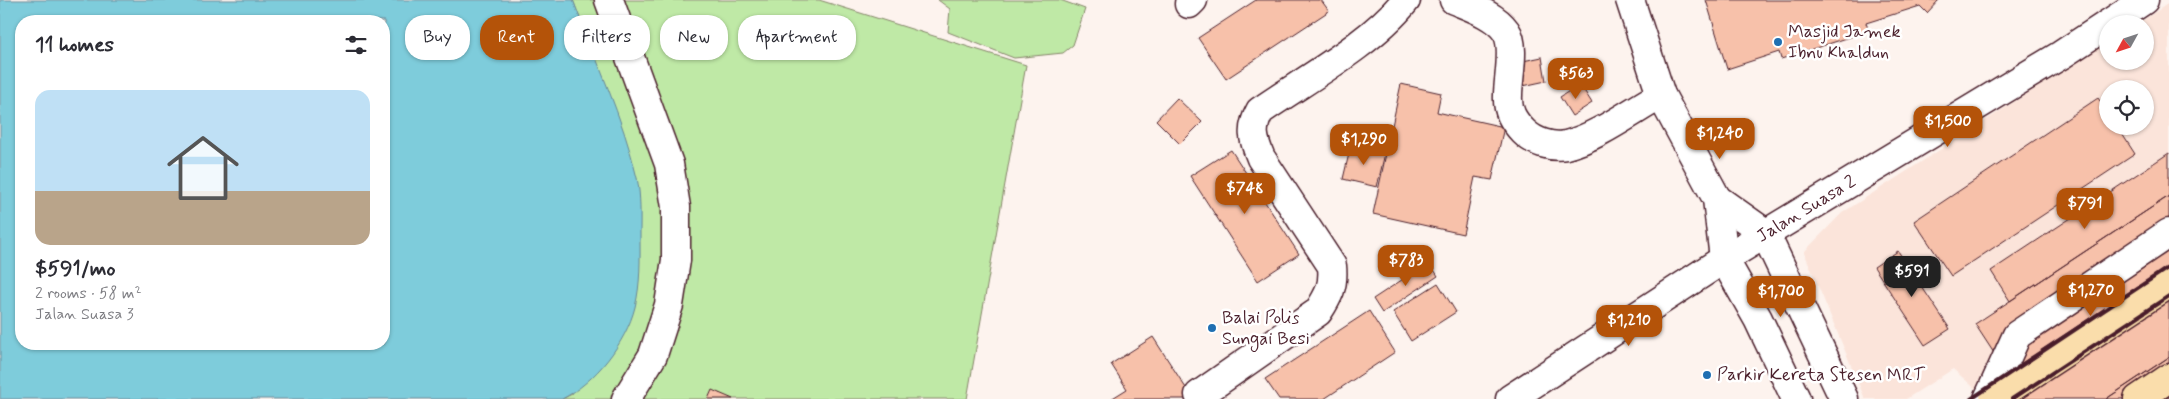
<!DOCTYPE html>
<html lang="en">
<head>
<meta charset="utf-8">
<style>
	body { margin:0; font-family:Mynerve,sans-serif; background:#f2f2f3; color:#2b2b33; height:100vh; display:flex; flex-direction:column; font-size:19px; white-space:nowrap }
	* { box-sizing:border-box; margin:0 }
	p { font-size:16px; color:#7c7c81 }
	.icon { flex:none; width:28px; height:28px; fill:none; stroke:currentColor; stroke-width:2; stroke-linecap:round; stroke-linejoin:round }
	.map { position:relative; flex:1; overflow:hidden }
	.sheet { position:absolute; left:15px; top:15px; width:375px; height:335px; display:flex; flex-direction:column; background:#fff; border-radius:20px; box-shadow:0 1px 4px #0004 }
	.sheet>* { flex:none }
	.guide { position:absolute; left:405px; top:15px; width:475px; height:45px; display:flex; gap:10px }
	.needle { width:32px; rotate:230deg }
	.tools { position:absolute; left:2099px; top:15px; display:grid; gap:10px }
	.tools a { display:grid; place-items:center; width:55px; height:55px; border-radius:50%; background:#fff; box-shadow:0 1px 4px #0004; font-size:25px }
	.price { position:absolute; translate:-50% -42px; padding:0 11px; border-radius:10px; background:#b45309; color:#fff; font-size:16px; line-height:32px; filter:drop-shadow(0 1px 2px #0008) }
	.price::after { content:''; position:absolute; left:50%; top:30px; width:15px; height:11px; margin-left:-8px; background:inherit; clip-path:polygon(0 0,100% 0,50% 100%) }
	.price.on { background:#222; color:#fff }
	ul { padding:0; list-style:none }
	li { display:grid; align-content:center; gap:10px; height:265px; padding:0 20px }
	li+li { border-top:1px solid #e1e1e2 }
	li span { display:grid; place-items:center; height:155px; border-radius:15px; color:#555 }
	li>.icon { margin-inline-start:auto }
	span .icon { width:90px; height:90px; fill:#fffc; stroke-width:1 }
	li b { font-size:21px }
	h2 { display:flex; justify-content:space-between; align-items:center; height:60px; padding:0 20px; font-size:21px }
	.pill { padding:0 18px; border-radius:20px; background:#fff; box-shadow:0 1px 4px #0004; font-size:18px; line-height:45px }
	.pill.on { background:#b45309; color:#fff }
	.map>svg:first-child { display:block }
	.built { fill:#fbe4da; fill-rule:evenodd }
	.green { fill:#bfe9a6; stroke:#848468 }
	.water { fill:#7eccdb; stroke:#698795; fill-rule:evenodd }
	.building { fill:#f7c1aa; stroke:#4a1f2b }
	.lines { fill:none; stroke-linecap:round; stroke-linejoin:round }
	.minor-casing { stroke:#4a1f2b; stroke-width:31 }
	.highway-casing { stroke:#4a1f2b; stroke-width:31 }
	.minor { stroke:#fff; stroke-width:28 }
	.highway { stroke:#faddab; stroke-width:28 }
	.rail { stroke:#4a1f2b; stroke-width:4 }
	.poi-dot { fill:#1f6fb2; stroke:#fff; stroke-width:2 }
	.labels { text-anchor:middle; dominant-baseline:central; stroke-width:5; stroke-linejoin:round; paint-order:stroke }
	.poi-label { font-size:18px; fill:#4a1f2b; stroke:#fff; text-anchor:start }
	.street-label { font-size:18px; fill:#4a1f2b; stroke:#fff }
</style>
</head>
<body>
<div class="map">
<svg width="2169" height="399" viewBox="0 0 2169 399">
	<rect width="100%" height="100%" fill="#fdf3ee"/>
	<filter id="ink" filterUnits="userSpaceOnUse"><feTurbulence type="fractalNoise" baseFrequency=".02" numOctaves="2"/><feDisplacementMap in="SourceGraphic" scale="10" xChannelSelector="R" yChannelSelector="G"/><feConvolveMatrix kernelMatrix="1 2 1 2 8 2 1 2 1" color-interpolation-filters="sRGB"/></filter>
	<g filter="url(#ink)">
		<path class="built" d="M 2169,3 L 2169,399 L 1987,399 L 1953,369 L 1906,399 L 1865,399 L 1804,252 L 1842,213 L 2107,42 L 2108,61 L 2145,61 L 2145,24 L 2137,24 ZM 2108,89 L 2145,89 L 2145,126 L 2108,126 Z"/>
		<path class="green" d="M 573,0 L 819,0 L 1026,65 L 967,399 L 562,399 L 572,394 L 637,180 L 621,126 Z
			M 938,0 L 1060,0 L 1085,9 L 1073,45 L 1063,53 L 1014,58 L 948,32 L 950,9 Z"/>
		<path class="water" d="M 0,0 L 573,0 C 595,59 623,117 637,178 C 641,196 640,217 640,235 C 640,259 641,283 635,307 C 626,343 595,382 562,399 L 0,399 ZM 21,21 L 384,21 L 384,344 L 21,344 Z"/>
		<path class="building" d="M 1256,0 L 1321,0 L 1329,11 L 1226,79 L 1198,38 Z
			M 1706,0 L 1939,0 L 1927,13 L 1920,6 L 1866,23 L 1869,31 L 1781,59 L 1779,52 L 1727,69 Z
			M 1542,57 L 1546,81 L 1523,86 L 1518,62 Z
			M 1401,84 L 1441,93 L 1437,112 L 1504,127 L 1492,180 L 1475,177 L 1463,234 L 1373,214 Z
			M 1580,84 L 1592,103 L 1572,116 L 1560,97 Z
			M 1177,98 L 1202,122 L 1180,144 L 1156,120 Z
			M 2098,98 L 2108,112 L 2108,126 L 2117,126 L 2135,154 L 1951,276 L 1914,221 Z
			M 1351,145 L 1385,153 L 1377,187 L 1343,179 Z
			M 1231,150 L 1299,254 L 1258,281 L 1190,176 Z
			M 2169,153 L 2169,196 L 2010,301 L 1991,271 Z
			M 2169,196 L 2169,357 L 2106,399 L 2024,399 L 1975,324 Z
			M 1898,251 L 1950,329 L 1925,345 L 1874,267 Z
			M 1429,262 L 1438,276 L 1382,313 L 1373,299 Z
			M 1438,283 L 1456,312 L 1411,341 L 1393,312 Z
			M 1369,311 L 1395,352 L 1324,399 L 1279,399 L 1265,379 Z
			M 1153,337 L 1193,399 L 1111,399 L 1127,389 L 1111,364 Z
			M 2169,357 L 2169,399 L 2106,399 Z
			M 712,390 L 733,399 L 708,399 Z"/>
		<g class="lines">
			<g class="minor-casing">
				<g id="minor">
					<path d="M 609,0 L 669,164 L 676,207 L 676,260 L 669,305 L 653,355 L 626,399"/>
					<path d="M 1454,0 C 1471,7 1495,15 1506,31 C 1516,45 1508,78 1508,95 C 1507,111 1513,121 1524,132 C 1534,142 1552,148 1566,145 C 1598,137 1632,111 1661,95"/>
					<path d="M 1630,0 L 1661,95 L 1717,199 L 1724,259 L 1758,319 L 1796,399"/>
					<path d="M 1189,4 L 1193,0"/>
					<path d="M 2108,24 L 2144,0"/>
					<path d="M 1717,199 L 1765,233 L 1844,399"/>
					<path d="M 1199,395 L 1318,312 C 1329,295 1334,286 1332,266 L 1261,158 C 1253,139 1250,129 1260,111 C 1306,79 1371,44 1406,0"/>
					<path id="s1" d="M 1510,399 L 1724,259 L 2061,55 L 2108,24"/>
					<path d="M 1988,399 L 2017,335 L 2169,233"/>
				</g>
			</g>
			<g class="highway-casing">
				<path id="highway" d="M 1994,399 L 2169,284
					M 2138,399 L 2169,378"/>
			</g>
			<use href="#minor" class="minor"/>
			<use href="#highway" class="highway"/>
			<path class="rail" d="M 1971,399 L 2169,267
				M 2012,399 L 2169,296"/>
		</g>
	</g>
	<g class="poi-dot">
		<circle cx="1778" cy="42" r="5"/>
		<circle cx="1212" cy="328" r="5"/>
		<circle cx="1707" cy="375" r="5"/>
	</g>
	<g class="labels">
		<g class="poi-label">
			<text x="1788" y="32">Masjid Jamek<tspan x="1788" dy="21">Ibnu Khaldun</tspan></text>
			<text x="1222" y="318">Balai Polis<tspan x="1222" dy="21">Sungai Besi</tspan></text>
			<text x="1717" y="375">Parkir Kereta Stesen MRT</text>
		</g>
		<g class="street-label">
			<text stroke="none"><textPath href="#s1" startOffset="352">Jalan Suasa 2</textPath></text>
		</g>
	</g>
</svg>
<div class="tools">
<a><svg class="needle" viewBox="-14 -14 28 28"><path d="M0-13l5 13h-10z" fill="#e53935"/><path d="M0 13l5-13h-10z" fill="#7c7c81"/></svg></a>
<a><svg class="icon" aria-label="locate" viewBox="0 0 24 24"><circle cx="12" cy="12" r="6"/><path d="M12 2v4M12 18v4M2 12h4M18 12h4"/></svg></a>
</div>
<b class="price" style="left:1576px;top:100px">$563</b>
<b class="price" style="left:1948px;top:148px">$1,500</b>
<b class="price" style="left:1720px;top:160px">$1,240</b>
<b class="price" style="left:1364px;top:166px">$1,290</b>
<b class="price" style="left:1245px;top:215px">$748</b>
<b class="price" style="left:2085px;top:230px">$791</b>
<b class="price" style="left:1406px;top:287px">$783</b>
<b class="price on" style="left:1912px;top:298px">$591</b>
<b class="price" style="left:2091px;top:317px">$1,270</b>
<b class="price" style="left:1781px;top:318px">$1,700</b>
<b class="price" style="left:1629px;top:347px">$1,210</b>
<div class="guide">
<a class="pill">Buy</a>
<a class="pill on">Rent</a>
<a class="pill">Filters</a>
<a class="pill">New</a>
<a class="pill">Apartment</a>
</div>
<section class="sheet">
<h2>11 homes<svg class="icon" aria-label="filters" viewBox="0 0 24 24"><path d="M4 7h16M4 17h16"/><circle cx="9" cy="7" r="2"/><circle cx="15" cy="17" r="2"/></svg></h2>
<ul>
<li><span style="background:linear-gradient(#bfe0f5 65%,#b9a48a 0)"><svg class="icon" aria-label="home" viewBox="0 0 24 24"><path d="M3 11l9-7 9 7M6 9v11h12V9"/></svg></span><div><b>$591/mo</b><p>2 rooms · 58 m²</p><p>Jalan Suasa 3</p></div></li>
</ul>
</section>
</div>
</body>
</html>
